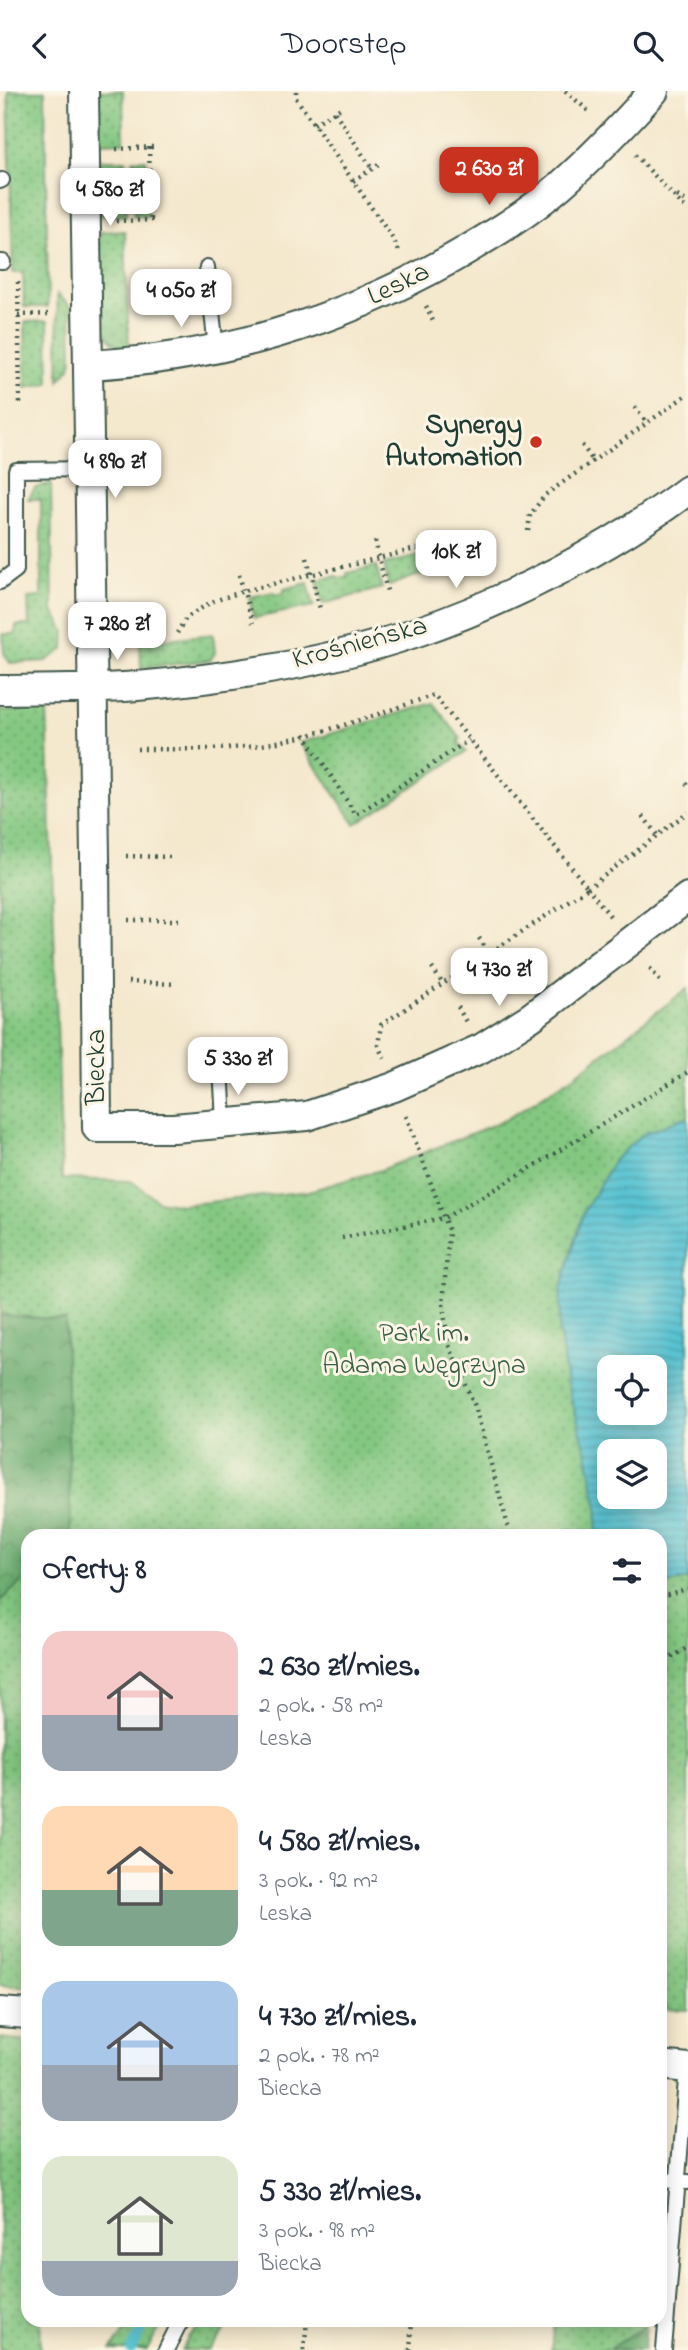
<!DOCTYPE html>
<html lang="pl">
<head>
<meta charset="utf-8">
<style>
	body { margin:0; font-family:"Indie Flower",sans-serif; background:#f6f6f7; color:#1f2937; height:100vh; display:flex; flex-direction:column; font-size:26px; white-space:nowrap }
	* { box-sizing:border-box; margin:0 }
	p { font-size:23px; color:#747a83 }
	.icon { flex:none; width:38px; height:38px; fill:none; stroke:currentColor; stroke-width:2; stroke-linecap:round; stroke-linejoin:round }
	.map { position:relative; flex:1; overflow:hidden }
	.sheet { position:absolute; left:21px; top:1438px; width:646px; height:798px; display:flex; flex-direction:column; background:#fff; border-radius:21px; box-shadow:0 4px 18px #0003 }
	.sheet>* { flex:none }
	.fabs { position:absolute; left:597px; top:1264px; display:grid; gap:14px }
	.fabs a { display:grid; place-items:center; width:70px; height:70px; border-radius:14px; background:#fff; box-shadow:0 4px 18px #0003; font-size:35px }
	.price { position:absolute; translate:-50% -60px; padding:0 16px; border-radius:14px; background:#fff; color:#222; font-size:23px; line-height:46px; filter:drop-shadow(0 2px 4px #0008) }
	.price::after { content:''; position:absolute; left:50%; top:42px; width:21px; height:16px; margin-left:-10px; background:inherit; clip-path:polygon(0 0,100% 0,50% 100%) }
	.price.current { background:#c8321e; color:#fff }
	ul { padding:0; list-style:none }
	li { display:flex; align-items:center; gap:21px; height:175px; padding:0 21px }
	li span { display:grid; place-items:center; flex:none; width:196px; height:140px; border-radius:21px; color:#555 }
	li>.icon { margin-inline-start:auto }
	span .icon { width:84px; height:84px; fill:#fffc; stroke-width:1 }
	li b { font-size:30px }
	h2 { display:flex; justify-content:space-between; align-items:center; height:84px; padding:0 21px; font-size:30px }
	header { display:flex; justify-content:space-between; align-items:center; height:91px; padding:0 21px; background:#fff; font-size:32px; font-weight:600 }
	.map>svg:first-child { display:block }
	.grass { fill:url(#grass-dots); stroke:#51825a; stroke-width:2; fill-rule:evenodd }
	.forest { fill:url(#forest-crowns); stroke:#447452; stroke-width:2 }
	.water { fill:url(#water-rules); stroke:#3b8083; stroke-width:2; fill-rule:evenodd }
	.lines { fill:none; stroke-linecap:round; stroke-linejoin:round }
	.stream { stroke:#57c2d2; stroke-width:10 }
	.lane-casing { stroke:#3f574b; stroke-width:18 }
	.street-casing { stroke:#3f574b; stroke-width:32 }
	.path { stroke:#3f574b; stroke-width:4.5; stroke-dasharray:2 5; stroke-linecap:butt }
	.lane { stroke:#fff; stroke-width:14 }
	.street { stroke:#fff; stroke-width:28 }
	.poi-dot { fill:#c8321e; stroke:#fcf5e5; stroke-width:2.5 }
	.labels { text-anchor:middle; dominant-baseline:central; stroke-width:6; stroke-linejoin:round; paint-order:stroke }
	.street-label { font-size:28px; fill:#1f3d34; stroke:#fcf5e5 }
	.poi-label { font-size:28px; font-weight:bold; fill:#1f3d34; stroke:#fcf5e5; text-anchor:end }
	.park-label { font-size:28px; fill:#386047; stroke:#fcf5e5 }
</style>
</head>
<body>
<header><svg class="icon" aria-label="back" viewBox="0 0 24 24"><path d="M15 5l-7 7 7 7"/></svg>Doorstep<svg class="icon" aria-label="search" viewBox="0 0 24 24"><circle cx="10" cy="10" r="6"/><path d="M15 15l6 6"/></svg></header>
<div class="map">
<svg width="688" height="2259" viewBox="0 0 688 2259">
	<defs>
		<pattern id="grass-dots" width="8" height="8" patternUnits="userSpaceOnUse" patternTransform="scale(1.75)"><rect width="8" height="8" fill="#83c781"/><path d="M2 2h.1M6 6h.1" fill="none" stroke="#6ba36a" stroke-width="1.8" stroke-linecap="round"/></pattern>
		<pattern id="forest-crowns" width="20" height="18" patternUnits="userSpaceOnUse" patternTransform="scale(1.75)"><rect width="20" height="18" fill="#6aac6f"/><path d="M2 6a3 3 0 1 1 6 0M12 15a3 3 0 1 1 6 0" fill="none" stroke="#578d5c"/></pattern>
		<pattern id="water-rules" width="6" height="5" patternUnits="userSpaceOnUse" patternTransform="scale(1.75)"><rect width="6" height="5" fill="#57c2d2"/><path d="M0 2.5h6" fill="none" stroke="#479fab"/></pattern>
	</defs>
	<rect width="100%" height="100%" fill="#fcf5e5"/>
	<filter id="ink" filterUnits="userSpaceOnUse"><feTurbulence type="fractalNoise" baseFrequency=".0143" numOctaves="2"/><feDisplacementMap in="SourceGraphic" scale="14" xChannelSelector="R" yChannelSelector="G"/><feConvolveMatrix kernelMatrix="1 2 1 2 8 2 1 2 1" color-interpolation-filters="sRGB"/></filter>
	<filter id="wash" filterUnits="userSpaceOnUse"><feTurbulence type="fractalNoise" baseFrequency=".00686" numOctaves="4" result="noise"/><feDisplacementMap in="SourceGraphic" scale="28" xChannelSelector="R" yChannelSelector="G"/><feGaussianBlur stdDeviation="1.57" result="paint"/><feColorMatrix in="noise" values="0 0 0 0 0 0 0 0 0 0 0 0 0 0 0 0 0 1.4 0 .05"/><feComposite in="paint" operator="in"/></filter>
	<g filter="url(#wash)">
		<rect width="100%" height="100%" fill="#f4e8cd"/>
		<path class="grass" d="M 8,0 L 45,0 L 48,216 L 24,216 L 23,182 L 13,182 Z
			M 98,0 L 123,0 L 124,51 L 98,52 Z
			M 146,68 L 148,125 L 134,125 L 133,69 Z
			M 100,69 L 125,69 L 126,125 L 101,125 Z
			M 125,140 L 129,258 C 114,256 106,246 102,232 L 100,141 Z
			M 57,203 L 71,216 L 72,268 L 70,277 L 59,290 Z
			M 48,230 L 49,293 L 26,297 L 25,231 Z
			M 51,392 L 53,520 L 65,540 L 64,558 L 46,570 L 10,572 L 4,562 L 3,543 L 15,543 L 16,534 L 29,534 L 28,507 L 41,506 L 41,408 L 28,408 L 35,397 Z
			M 456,461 L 463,463 L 465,467 L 389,495 L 384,473 L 416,466 Z
			M 376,475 L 382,497 L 323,513 L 317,489 L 337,485 L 338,487 L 348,485 L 347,482 Z
			M 308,492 L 314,515 L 254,527 L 249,506 L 273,501 L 275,504 L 284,502 L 284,498 Z
			M 213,543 L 215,562 L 210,569 L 141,577 L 140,551 Z
			M 433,612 L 461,648 L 458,650 L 466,661 L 355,733 L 300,652 Z
			M 47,619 L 62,1088 L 131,1090 L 158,1110 L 182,1114 L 309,1100 L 381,1079 L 505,1029 L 574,985 L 688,897 L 688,1919 L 660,1918 L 660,1446 L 71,1445 L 65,1229 L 0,1224 L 0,620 ZM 609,1276 L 654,1276 L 654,1321 L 609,1321 ZM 609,1360 L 654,1360 L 654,1405 L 609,1405 Z
			M 28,1485 L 28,1896 L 0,1894 L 0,1510 Z
			M 0,1947 L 28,1950 L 28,2230 L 41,2230 L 40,2259 L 0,2259 Z
			M 132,2230 L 164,2230 L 147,2259 L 111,2259 Z
			M 207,2230 L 232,2230 L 209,2259 L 182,2259 L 189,2245 Z
			M 554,2230 L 646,2230 L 646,2234 L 612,2257 L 611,2259 L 551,2259 Z"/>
		<path class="forest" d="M 0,1224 L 65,1229 L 71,1445 L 28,1446 L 28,1485 L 0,1510 Z
			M 646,2234 L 644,2259 L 611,2259 L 612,2257 Z"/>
		<path class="water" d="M 683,1027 L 688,1027 L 688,1488 L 660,1495 L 660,1446 L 596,1445 L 598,1417 L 587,1363 L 567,1293 L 559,1239 L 561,1197 L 583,1123 L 614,1069 L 641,1044 ZM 609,1276 L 654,1276 L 654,1321 L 609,1321 ZM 609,1360 L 654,1360 L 654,1405 L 609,1405 Z"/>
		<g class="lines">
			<path class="stream" d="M 131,2259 L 146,2230"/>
		</g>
	</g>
	<g filter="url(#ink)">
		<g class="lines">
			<g class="lane-casing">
				<path id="lane" d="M 0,90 L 2,89
					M 0,171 L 3,171
					M 207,176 L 216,257
					M 0,491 L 16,479 L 16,379 L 90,378
					M 220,956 L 224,1032
					M 660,2089 L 688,2091
					M 166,2259 L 179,2233 L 184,2230
					M 664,2259 L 687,1976"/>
			</g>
			<g class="street-casing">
				<path id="street" d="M 84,0 L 95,766 L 97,1037 L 174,1037 L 307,1025 L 394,996 L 482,957 L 531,926 L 688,806
					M 89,274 C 220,267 336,232 451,168 C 489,146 528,123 561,94 C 594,65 624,33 654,0
					M 0,599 C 46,598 92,599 137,595 C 228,587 331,571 417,541 C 508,510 611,457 688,399
					M 0,1921 L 28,1923
					M 660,1974 L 688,1977"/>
			</g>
			<path class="path" d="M 296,0 L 296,7 L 393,148 L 399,160
				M 565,0 L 591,22
				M 335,21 L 372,78
				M 314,33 L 344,15
				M 149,56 L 151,129
				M 116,58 L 153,56
				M 635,64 L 688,120
				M 353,90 L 380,73
				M 677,105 L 688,111
				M 116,130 L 154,129
				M 18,191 L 20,313
				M 426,215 L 433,230
				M 18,224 L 52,223
				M 635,316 L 647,332
				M 582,354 L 593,370
				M 528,440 L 530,424 L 545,404 L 688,303
				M 375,450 L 387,500
				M 307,467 L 320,518
				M 239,484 L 253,532
				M 177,542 L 186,527 L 211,511 L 244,500 L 424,456 L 456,453 L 466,456 L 475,466
				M 304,643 L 356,724 L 469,649
				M 137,658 C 180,658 224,660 267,653 C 323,643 379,623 434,604 L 588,797 L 381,934 L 378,954 L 384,968
				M 686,692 L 688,694
				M 643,725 L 657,744
				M 126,765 L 174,766
				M 610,825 L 588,797 L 688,721
				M 128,829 L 179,829
				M 479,847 L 489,862
				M 432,877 L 443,893
				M 650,877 L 660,890
				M 506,888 L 513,899
				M 128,891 L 176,893
				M 458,916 L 466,931
				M 406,1025 L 449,1141 L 443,1213 L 448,1252 L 475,1315 L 508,1435 L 513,1446
				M 342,1147 L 444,1127 L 516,1086 L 688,981
				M 660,1505 L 688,1498
				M 660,1574 L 688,1556
				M 304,2259 L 307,2230
				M 410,2259 L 412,2230"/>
			<use href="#lane" class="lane"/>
			<use href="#street" class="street"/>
		</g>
	</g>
	<circle class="poi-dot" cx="536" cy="351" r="7"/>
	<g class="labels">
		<g class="street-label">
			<text transform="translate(399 194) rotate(-26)">Leska</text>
			<text transform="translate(360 553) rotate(-15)">Krośnieńska</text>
			<text transform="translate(97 976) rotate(-90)">Biecka</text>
		</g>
		<g class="poi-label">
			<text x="522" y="335">Synergy<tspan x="522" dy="32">Automation</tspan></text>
		</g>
		<g class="park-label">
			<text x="424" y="1243">Park im.<tspan x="424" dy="32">Adama Węgrzyna</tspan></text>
		</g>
	</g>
</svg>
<div class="fabs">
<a><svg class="icon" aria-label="locate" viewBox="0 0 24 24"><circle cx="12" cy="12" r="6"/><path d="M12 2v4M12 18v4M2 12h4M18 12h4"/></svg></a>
<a><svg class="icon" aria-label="layers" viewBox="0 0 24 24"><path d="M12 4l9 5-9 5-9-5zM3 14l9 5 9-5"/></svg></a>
</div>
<b class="price current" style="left:489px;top:116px">2 630 zł</b>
<b class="price" style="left:110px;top:137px">4 580 zł</b>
<b class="price" style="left:181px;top:238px">4 050 zł</b>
<b class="price" style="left:115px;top:409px">4 890 zł</b>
<b class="price" style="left:456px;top:499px">10K zł</b>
<b class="price" style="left:117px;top:571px">7 280 zł</b>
<b class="price" style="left:499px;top:917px">4 730 zł</b>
<b class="price" style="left:238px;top:1006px">5 330 zł</b>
<section class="sheet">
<h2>Oferty: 8<svg class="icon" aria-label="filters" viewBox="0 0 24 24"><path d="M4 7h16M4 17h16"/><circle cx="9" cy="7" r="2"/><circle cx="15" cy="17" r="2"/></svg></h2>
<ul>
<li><span style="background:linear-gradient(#f6c9c9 60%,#9aa5b1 0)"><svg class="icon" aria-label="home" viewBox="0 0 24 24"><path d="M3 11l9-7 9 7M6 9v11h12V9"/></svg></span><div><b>2 630 zł/mies.</b><p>2 pok. · 58 m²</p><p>Leska</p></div></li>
<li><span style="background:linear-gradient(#ffd9b3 60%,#7fa58c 0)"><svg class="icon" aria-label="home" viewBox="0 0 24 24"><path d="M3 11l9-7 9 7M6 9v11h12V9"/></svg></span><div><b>4 580 zł/mies.</b><p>3 pok. · 92 m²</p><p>Leska</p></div></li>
<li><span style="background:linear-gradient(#a9c7e8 60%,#9aa5b1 0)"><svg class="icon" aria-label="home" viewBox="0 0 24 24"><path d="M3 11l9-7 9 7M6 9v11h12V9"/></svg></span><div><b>4 730 zł/mies.</b><p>2 pok. · 78 m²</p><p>Biecka</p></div></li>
<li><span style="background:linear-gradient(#dfe7d0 75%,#9aa5b1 0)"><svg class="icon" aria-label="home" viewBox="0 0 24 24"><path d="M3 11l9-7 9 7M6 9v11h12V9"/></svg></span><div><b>5 330 zł/mies.</b><p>3 pok. · 98 m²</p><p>Biecka</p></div></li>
</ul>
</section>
</div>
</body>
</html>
